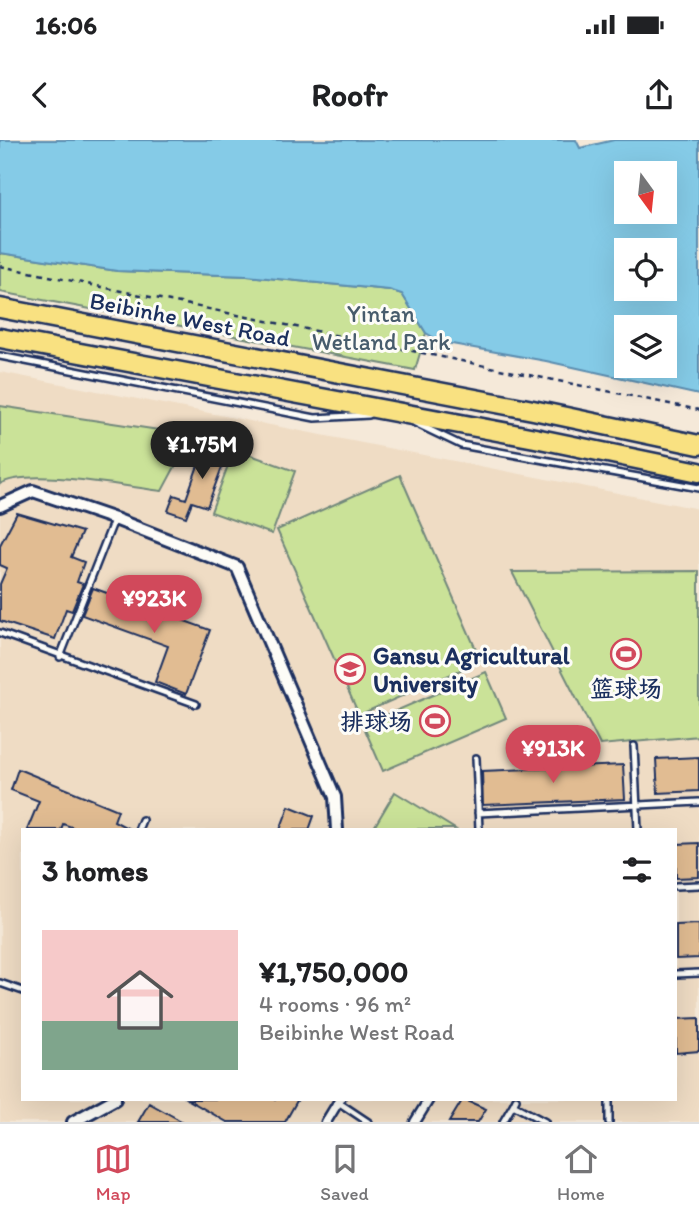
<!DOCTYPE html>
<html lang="en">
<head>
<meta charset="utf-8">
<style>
	body { margin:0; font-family:Itim,"LXGW WenKai TC",sans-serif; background:#f2f2f2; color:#202124; height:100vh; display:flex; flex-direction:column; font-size:26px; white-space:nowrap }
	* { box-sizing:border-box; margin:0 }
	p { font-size:23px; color:#757577 }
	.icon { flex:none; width:38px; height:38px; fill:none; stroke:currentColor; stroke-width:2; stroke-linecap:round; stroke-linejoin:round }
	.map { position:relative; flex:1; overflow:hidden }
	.side { position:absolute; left:21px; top:688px; width:656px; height:273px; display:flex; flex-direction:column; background:#fff; border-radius:0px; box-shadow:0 7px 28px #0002 }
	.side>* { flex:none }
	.needle { width:46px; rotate:165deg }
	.fabs { position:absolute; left:614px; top:21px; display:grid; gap:14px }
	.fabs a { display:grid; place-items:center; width:63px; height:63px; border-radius:0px; background:#fff; box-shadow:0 7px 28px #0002; font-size:35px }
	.price { position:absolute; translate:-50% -60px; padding:0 16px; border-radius:24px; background:#d1495b; color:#fff; font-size:23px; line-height:46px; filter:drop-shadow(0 2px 4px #0008) }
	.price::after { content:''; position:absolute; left:50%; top:42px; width:21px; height:16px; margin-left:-10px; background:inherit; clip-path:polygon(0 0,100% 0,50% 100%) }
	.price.active { background:#222; color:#fff }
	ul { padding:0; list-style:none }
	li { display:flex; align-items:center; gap:21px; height:175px; padding:0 21px }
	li+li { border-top:2px solid #e0e0e0 }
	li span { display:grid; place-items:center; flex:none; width:196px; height:140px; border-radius:0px; color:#555 }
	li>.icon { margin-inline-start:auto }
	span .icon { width:84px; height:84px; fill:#fffc; stroke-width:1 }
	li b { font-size:30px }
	h2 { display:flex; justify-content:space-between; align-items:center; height:84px; padding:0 21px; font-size:30px }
	.status { display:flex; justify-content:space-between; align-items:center; height:49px; padding:0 35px; background:#fff; direction:ltr }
	.status svg { height:19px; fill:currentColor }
	header { display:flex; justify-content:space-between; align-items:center; height:91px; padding:0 21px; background:#fff; font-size:32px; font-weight:700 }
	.dock { display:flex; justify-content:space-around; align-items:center; height:98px; border-top:2px solid #e0e0e0; background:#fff; font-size:19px; color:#757577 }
	.dock a { display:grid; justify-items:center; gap:4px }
	.dock .active { color:#d1495b }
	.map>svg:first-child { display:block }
	.built { fill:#efdcc4; fill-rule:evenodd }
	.green { fill:#cae298; stroke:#72887b; stroke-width:2 }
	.water { fill:#85cbe7; stroke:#5b8db0; stroke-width:2; fill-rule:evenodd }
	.building { fill:#e1bc92; stroke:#1b2f5e; stroke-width:2 }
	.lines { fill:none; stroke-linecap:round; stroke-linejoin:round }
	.service-casing { stroke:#1b2f5e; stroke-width:10 }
	.pedestrian-casing { stroke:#1b2f5e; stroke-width:13 }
	.minor-casing { stroke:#1b2f5e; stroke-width:16 }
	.primary-casing { stroke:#1b2f5e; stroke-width:23 }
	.path { stroke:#1b2f5e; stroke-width:2.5; stroke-dasharray:5 5; stroke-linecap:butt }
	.service { stroke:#fdfcf7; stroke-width:5 }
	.pedestrian { stroke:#fdfcf7; stroke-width:8 }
	.minor { stroke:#fdfcf7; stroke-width:10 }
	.primary { stroke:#f9e181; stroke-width:18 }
	.labels { text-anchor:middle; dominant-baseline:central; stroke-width:6; stroke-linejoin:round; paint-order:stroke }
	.park-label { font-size:24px; fill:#475c6c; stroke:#fdfcf7 }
	.street-label { font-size:24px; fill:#1b2f5e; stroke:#fdfcf7 }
	.poi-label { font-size:24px; font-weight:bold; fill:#1b2f5e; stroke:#fdfcf7; text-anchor:start }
</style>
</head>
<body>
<div class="status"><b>16:06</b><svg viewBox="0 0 49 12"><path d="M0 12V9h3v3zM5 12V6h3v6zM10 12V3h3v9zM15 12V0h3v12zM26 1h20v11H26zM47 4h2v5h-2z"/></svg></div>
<header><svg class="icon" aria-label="back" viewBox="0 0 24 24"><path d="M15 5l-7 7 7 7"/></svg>Roofr<svg class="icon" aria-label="share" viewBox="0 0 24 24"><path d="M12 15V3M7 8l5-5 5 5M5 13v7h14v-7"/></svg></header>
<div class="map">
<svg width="699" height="982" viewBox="0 0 699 982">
	<rect width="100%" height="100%" fill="#f5e9d9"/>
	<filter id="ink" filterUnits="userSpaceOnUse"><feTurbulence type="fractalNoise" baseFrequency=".0143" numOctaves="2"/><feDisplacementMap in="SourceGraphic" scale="14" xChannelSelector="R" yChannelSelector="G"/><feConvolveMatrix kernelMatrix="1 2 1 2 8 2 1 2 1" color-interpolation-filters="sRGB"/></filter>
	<g filter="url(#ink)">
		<path class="built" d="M 0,232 L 699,369 L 699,982 L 0,982 ZM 23,690 L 676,690 L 676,959 L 23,959 Z"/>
		<path class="green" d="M 0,113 L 117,131 L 247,136 L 389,150 L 402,154 L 426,193 L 415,230 L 0,152 Z
			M 0,266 L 192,295 L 162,351 C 127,347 27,327 0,344 Z
			M 234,309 L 295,331 L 272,394 L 211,372 Z
			M 400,335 L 481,521 L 359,575 L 277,390 Z
			M 699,431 L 699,596 L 600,605 L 512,432 Z
			M 486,532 L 506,578 L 383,631 L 363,585 Z
			M 395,652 L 455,689 L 373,689 Z"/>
		<path class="water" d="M 0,0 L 576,0 L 580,8 L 614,0 L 699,0 L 699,255 L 546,221 L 441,202 L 426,193 L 402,154 L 389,150 L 247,136 L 117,131 L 0,113 ZM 626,33 L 665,33 L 665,72 L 626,72 ZM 626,110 L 665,110 L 665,149 L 626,149 ZM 626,187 L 665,187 L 665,226 L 626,226 Z"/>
		<path class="building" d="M 206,303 L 228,311 L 207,367 L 192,362 L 186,377 L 168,371 L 174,355 L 186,359 Z
			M 17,373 L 82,392 L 71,417 L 84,422 L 77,442 L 83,444 L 72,471 L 66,469 L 55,499 L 0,481 L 0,444 L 7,428 L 0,425 L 0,405 Z
			M 93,448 L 210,490 L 186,554 L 155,542 L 168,506 L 82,475 Z
			M 699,617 L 699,651 L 658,653 L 656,619 Z
			M 623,625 L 625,659 L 483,665 L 482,631 Z
			M 18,629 L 118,670 L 114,681 L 131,690 L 80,690 L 63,684 L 61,690 L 27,690 L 39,661 L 11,650 Z
			M 289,666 L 314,676 L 309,690 L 280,690 Z
			M 699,703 L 699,737 L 676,738 L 676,704 Z
			M 699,784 L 699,818 L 676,819 L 676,785 Z
			M 699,878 L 699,911 L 676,913 L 676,879 Z
			M 187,959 L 298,959 L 285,982 L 227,982 Z
			M 463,959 L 486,969 L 478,982 L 449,982 Z
			M 149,963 L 183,982 L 138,982 Z"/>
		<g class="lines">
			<g class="service-casing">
				<path id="service" d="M 0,216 L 315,278 L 369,275
					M 415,283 L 461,305 L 699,348
					M 0,493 L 196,564
					M 60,517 L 114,380
					M 634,606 L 638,690
					M 476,618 L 479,690
					M 478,673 L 699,662
					M 138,690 L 142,680
					M 676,746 L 699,745
					M 676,834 L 699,833
					M 0,843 L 23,851
					M 516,959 L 513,965 L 545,982
					M 338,962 L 368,982
					M 503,982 L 513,965
					M 609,982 L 609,959"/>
			</g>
			<g class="pedestrian-casing">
				<path id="pedestrian" d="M 326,982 L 340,959
					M 415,982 L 429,959"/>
			</g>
			<g class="minor-casing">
				<path id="minor" d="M 0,366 L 33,351 L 115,379 L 237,427 L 335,657 L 337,690
					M 73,982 L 115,959"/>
			</g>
			<g class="primary-casing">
				<path id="primary" d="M 0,168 L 533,270 L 699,305
					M 0,198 L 535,298 L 699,332"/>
			</g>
			<path class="path" d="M 0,126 L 699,270"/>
			<use href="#service" class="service"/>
			<use href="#pedestrian" class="pedestrian"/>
			<use href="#minor" class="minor"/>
			<use href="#primary" class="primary"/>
		</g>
	</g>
	<defs>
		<g id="stadium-ring" transform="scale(1.575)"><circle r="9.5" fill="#fdfcf7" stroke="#d1495b" stroke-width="1.5"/><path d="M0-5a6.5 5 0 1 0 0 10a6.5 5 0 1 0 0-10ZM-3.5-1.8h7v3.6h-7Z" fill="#d1495b"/></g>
		<g id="university-ring" transform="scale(1.575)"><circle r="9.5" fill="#fdfcf7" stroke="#d1495b" stroke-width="1.5"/><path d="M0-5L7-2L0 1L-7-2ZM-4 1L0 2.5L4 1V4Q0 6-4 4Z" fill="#d1495b"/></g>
	</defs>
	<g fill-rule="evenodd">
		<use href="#stadium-ring" x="626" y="514"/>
		<use href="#university-ring" x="350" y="529"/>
		<use href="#stadium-ring" x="435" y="581"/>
	</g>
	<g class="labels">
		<g class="park-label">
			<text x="381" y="173">Yintan<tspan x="381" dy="28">Wetland Park</tspan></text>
		</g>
		<g class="street-label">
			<text transform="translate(190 179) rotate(11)">Beibinhe West Road</text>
		</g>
		<g class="poi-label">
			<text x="373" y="515">Gansu Agricultural<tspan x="373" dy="28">University</tspan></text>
			<text x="626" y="548" text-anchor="middle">篮球场</text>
			<text x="412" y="581" text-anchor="end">排球场</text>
		</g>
	</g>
</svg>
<div class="fabs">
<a><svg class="needle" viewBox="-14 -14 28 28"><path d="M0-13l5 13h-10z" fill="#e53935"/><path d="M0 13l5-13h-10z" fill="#757577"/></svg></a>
<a><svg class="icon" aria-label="locate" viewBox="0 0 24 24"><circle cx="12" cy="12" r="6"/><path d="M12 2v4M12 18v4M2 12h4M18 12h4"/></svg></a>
<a><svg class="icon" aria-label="layers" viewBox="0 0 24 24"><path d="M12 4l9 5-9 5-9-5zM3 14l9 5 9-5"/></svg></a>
</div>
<b class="price active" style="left:202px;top:341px">¥1.75M</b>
<b class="price" style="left:154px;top:495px">¥923K</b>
<b class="price" style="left:553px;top:645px">¥913K</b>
<section class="side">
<h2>3 homes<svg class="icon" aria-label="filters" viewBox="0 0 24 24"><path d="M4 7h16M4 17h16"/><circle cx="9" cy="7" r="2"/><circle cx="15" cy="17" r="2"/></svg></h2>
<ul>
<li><span style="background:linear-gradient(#f6c9c9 65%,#7fa58c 0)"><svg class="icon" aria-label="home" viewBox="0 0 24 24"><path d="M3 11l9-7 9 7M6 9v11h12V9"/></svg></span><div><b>¥1,750,000</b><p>4 rooms · 96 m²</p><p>Beibinhe West Road</p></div></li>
</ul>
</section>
</div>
<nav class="dock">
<a class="active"><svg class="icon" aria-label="map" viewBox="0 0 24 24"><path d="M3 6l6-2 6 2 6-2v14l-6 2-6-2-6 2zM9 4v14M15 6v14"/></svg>Map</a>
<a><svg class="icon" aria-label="saved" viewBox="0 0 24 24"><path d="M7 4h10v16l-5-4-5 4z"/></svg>Saved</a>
<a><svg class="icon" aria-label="home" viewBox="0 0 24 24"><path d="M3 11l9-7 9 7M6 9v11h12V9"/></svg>Home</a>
</nav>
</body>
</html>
